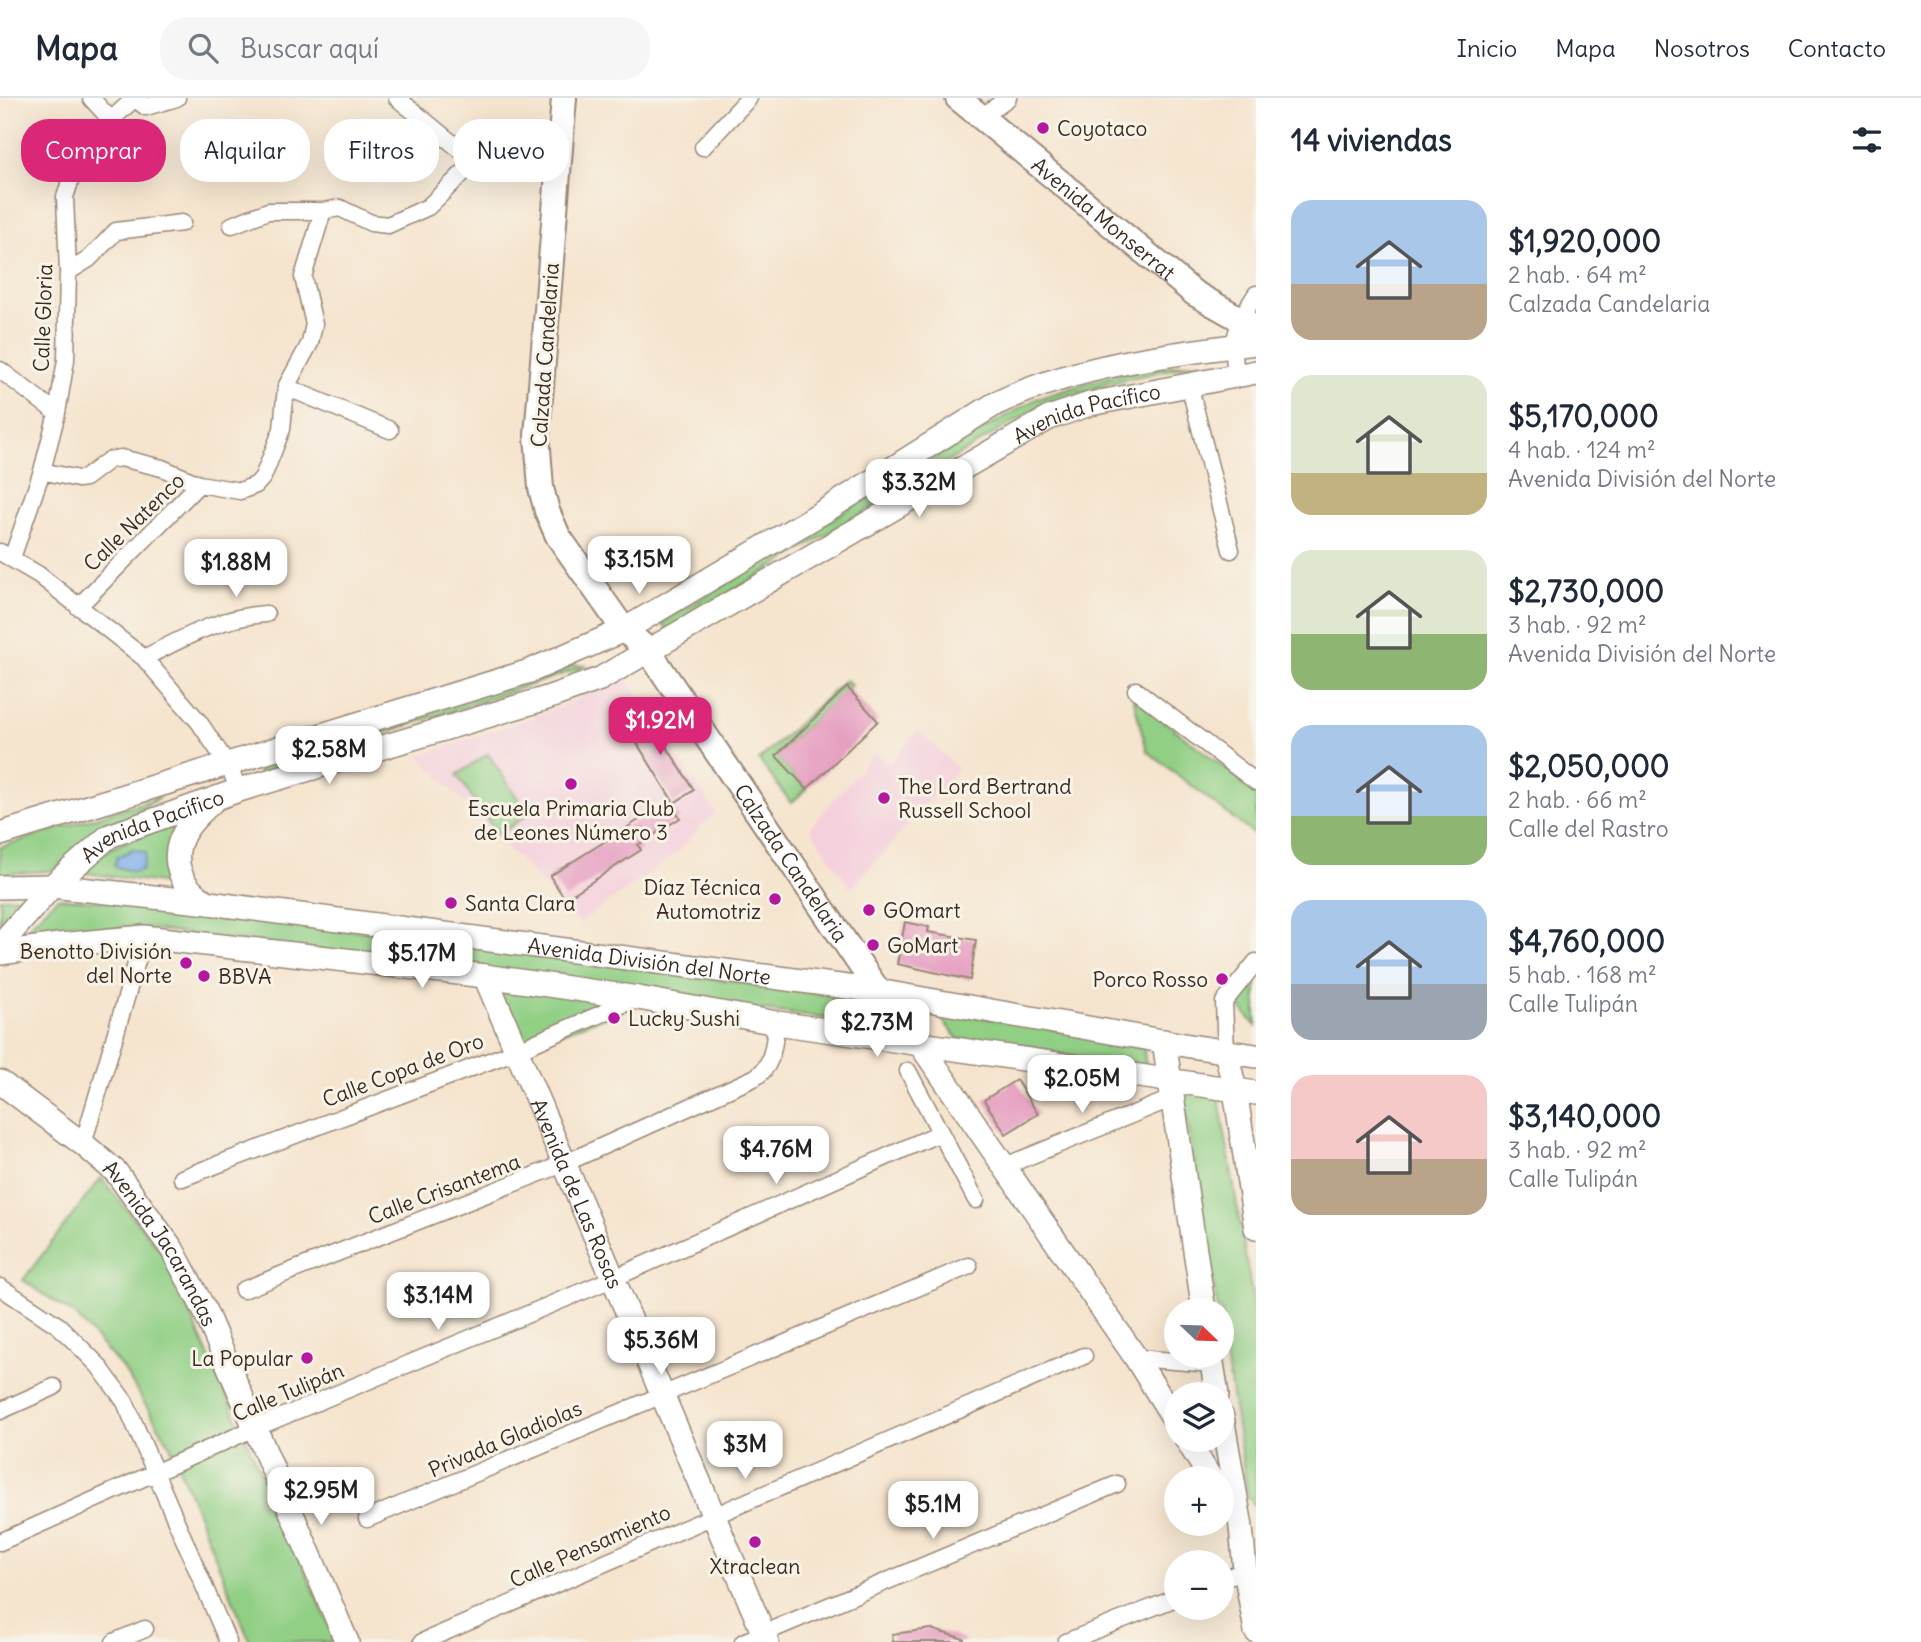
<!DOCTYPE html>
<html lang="es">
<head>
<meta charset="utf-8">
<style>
	body { margin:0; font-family:Delius,sans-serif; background:#f6f6f7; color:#1f2937; height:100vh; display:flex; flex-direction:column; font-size:26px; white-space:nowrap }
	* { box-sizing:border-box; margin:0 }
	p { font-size:23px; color:#747a83 }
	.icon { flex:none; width:38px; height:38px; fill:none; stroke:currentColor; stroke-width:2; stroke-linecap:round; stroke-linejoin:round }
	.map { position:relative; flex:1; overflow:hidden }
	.panel { display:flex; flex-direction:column; background:#fff; width:665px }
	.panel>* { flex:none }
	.hud { position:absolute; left:21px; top:21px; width:665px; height:63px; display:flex; gap:14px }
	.needle { width:46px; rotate:113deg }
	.tools { position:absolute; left:1164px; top:1200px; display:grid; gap:14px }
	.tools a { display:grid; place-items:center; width:70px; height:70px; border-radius:50%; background:#fff; box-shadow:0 7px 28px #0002; font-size:35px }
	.price { position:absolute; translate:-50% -60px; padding:0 16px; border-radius:14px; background:#fff; color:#222; font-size:23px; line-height:46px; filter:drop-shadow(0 2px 4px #0008) }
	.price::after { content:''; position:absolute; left:50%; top:42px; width:21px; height:16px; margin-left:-10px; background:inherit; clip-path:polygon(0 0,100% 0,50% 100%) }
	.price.current { background:#db2777; color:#fff }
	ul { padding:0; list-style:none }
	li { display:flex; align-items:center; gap:21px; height:175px; padding:0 35px }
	li span { display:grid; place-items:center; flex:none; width:196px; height:140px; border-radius:21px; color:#555 }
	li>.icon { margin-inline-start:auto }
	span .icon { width:84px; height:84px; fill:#fffc; stroke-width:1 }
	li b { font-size:30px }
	h2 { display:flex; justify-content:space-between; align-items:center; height:84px; padding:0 35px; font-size:30px }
	.pill { padding:0 24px; border-radius:28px; background:#fff; box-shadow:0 7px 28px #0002; font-size:24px; line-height:63px }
	.pill.current { background:#db2777; color:#fff }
	header { display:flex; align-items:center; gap:42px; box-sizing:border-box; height:98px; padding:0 35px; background:#fff; border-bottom:2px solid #e0e1e3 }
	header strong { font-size:33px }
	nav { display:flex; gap:38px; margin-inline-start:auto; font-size:24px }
	.search { width:490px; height:63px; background:#f6f6f7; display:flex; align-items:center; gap:18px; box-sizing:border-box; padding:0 24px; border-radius:28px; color:#747a83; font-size:26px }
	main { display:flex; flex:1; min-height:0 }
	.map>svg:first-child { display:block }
	.built { fill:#f4cfdc }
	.green { fill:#91cf85; stroke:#667c52; stroke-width:2 }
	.water { fill:#7eaee9; stroke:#5c6c84; stroke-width:2 }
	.building { fill:#e497bd }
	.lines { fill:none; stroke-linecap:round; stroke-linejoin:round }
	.street-casing { stroke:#988776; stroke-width:19 }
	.secondary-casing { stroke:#988776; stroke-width:26 }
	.primary-casing { stroke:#988776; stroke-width:28 }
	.street { stroke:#fff; stroke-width:16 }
	.secondary { stroke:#fff; stroke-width:23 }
	.primary { stroke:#fff; stroke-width:24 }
	.poi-dot { fill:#b5179e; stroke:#f7f3e8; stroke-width:2.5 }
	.labels { text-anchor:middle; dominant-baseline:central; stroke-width:6; stroke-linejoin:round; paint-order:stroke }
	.poi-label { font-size:21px; fill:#3b2a1e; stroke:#f7f3e8; text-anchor:start }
	.street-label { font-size:21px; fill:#3b2a1e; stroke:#f7f3e8 }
</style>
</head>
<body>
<header>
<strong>Mapa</strong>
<div class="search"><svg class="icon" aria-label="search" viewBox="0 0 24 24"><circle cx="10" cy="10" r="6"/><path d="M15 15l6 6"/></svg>Buscar aquí</div>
<nav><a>Inicio</a><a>Mapa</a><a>Nosotros</a><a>Contacto</a></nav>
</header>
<main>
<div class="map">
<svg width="1256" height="1544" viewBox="0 0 1256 1544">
	<rect width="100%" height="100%" fill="#f7f3e8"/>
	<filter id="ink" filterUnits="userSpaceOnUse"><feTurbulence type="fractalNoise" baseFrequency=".0143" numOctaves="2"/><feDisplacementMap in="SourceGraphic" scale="14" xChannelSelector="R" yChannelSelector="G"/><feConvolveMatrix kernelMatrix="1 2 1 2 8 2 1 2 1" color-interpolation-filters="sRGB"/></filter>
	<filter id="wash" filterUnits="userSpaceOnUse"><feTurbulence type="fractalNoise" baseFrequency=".00686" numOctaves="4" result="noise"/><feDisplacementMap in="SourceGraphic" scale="28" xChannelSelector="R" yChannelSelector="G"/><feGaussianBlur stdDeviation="1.57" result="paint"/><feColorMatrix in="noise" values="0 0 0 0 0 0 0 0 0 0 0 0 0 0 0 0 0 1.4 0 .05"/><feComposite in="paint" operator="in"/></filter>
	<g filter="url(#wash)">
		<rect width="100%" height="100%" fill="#f5e4ce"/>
		<path class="built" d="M 625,577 L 715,714 L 676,756 L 580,825 L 419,658 L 556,611 Z
			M 918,633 L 958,670 L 851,791 L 810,730 L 874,655 L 889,666 Z"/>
		<path class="green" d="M 1202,264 L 1114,284 L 1040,308 L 668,532 L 662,525 L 864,401 L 1036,301 L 1128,273 Z
			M 573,567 L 587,568 L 260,676 L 256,668 Z
			M 846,582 L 851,587 L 776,657 L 807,691 L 791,705 L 759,662 Z
			M 1133,599 L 1256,694 L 1256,738 L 1147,653 Z
			M 488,656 L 528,716 L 498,737 L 457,677 Z
			M 160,699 L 51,773 L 0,776 L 0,749 Z
			M 181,723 L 168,786 L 78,774 L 113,749 Z
			M 39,798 L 0,841 L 0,800 Z
			M 57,800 L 183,809 L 832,897 L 838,922 L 136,829 L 20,837 Z
			M 1256,874 L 1256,928 L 1234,902 Z
			M 488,883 L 636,907 L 516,952 Z
			M 934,912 L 1143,945 L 1146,969 L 958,941 Z
			M 1182,991 L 1218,994 L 1256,1221 L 1256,1410 L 1248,1399 L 1222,1234 L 1222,1213 L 1218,1213 Z
			M 101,1080 L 163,1156 L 337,1544 L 250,1544 L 169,1345 L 124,1272 L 76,1218 L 23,1182 Z"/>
		<path class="water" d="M 133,751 L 146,755 L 142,772 L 133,774 L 114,768 L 117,759 Z"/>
		<g id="blocks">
			<path class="building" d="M 847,589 L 878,623 L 807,691 L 776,658 Z
				M 645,614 L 694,692 L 674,705 L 625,626 Z
				M 669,703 L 680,720 L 638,747 L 641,752 L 565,801 L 550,778 Z
				M 905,824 L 929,829 L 928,834 L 976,842 L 970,882 L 897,866 Z
				M 1016,982 L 1038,1016 L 1006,1036 L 984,1002 Z
				M 931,1531 L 964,1541 L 964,1544 L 893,1544 L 892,1536 Z"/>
		</g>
	</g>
	<g filter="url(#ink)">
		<use href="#blocks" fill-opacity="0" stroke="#988776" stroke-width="2"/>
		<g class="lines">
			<g class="street-casing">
				<path id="street" d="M 91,0 L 111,22
					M 135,1 L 146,9 L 177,0
					M 980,20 L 1008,0
					M 703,49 L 749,0
					M 232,127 L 268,113 L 323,113 L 340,110 L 371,125 L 388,127 L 428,109 L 468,70 L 469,59 L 397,0
					M 68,174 L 89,161 L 116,133 L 182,125
					M 0,272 L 57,315
					M 1236,277 L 1233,248 L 1241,220 L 1256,196
					M 1189,286 L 1231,452
					M 286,289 L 390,332
					M 42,373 L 78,381 L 85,380 L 109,362 L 121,360 L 162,370 L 199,386 L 240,393 L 256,387 L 263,379 L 282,331 L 286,289 L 310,245 L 314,226 L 303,179 L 323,113
					M 0,454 L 39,477 L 144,560 L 199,624 L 228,667 L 239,692
					M 12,460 L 42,373 L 57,315 L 66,262 L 68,174 L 65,99 L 72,78 L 87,50 L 111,22 L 135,0
					M 78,509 L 199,386
					M 144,560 C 185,539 220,519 266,516
					M 1136,592 L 1256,684
					M 1226,954 L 1224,904 L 1256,864
					M 908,973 L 976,1102
					M 83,1046 L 144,839
					M 1005,1068 L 1173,1000
					M 182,1080 L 516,953 L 635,901
					M 0,1189 L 59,1228 L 98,1267 L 125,1304 L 228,1544
					M 243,1192 L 563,1066 L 754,980 C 774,969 773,946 777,925
					M 1136,1260 L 1212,1266
					M 0,1313 L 54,1289
					M 367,1421 L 969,1168
					M 0,1444 L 255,1330 L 612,1181 L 940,1035
					M 1222,1482 L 1245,1472
					M 114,1544 L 145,1531
					M 422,1544 L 1084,1258
					M 743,1544 L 1117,1386
					M 1066,1544 L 1176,1500"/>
			</g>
			<g class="secondary-casing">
				<g id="secondary">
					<path d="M 0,736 L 530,573 L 624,532 L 828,411 L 995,306 C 1076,267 1168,256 1256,245"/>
					<path id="s1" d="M 0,789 L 52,788 L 209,805 L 878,893 L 1190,948 L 1256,958"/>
					<path d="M 209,805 C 183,793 169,764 183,737 C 190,724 201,714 212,704"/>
					<path id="s2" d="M 0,847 L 52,788 L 109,738 L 239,692 L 547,600 L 600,581 L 1049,320 L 1090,306 L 1256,274"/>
					<path d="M 0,855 L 59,847 L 144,839 L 485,878 L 638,900 L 777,925 L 1256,995"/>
					<path id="s3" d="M 485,878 L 767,1544"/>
					<path d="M 1164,943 L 1204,1213"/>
					<path d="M 920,946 L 1136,1260 L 1176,1324"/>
					<path d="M 1226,954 L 1235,992 L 1256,1130"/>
					<path id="s4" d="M 0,984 L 83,1046 L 116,1074 L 172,1151 L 204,1211 L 347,1544"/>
					<path d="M 1211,1258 L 1217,1297"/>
					<path d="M 1222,1319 L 1241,1429 L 1245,1472 L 1256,1533"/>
					<path d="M 1187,1342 L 1211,1381"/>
				</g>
			</g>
			<g class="primary-casing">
				<g id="primary">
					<path id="s5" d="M 564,0 L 537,338 L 541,390 L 547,413 L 558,438 L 624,532 L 648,552 L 878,893 L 920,946"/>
					<path id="s6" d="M 958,0 L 1194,195 L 1256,230"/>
				</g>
			</g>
			<use href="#street" class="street"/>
			<use href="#secondary" class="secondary"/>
			<use href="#primary" class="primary"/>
		</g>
	</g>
	<g class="poi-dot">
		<circle cx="1043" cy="30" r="7"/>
		<circle cx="571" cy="686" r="7"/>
		<circle cx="884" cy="700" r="7"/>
		<circle cx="775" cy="801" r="7"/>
		<circle cx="451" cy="805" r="7"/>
		<circle cx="869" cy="812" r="7"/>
		<circle cx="873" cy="847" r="7"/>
		<circle cx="186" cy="865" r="7"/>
		<circle cx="204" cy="878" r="7"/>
		<circle cx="1222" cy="881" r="7"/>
		<circle cx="614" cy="920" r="7"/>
		<circle cx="307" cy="1260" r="7"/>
		<circle cx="755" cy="1444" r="7"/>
	</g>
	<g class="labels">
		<g class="poi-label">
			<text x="1057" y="30">Coyotaco</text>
			<text x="898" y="688">The Lord Bertrand<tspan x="898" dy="24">Russell School</tspan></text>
			<text x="571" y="710" text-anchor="middle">Escuela Primaria Club<tspan x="571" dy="24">de Leones Número 3</tspan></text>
			<text x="761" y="789" text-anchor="end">Díaz Técnica<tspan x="761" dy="24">Automotriz</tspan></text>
			<text x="465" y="805">Santa Clara</text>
			<text x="883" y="812">GOmart</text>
			<text x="887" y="847">GoMart</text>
			<text x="172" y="853" text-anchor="end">Benotto División<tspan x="172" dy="24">del Norte</tspan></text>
			<text x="218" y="878">BBVA</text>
			<text x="1208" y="881" text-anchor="end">Porco Rosso</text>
			<text x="628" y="920">Lucky Sushi</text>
			<text x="293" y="1260" text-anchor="end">La Popular</text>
			<text x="755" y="1468" text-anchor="middle">Xtraclean</text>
		</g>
		<g class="street-label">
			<text stroke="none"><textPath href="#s6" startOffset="189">Avenida Monserrat</textPath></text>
			<text transform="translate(43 220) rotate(-88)">Calle Gloria</text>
			<text transform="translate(545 257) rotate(-86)">Calzada Candelaria</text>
			<text stroke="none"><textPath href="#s2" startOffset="1227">Avenida Pacífico</textPath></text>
			<text transform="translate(134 424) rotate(-44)">Calle Natenco</text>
			<text stroke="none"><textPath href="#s2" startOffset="198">Avenida Pacífico</textPath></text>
			<text stroke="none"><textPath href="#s5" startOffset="845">Calzada Candelaria</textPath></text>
			<text stroke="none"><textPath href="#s1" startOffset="654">Avenida División del Norte</textPath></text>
			<text transform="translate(403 972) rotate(-21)">Calle Copa de Oro</text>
			<text transform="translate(444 1091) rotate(-21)">Calle Crisantema</text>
			<text stroke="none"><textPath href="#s3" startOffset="236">Avenida de Las Rosas</textPath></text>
			<text stroke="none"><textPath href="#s4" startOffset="231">Avenida Jacarandas</textPath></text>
			<text transform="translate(288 1294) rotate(-23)">Calle Tulipán</text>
			<text transform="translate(505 1341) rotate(-23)">Privada Gladiolas</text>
			<text transform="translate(590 1448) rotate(-24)">Calle Pensamiento</text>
		</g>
	</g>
</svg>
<div class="tools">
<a><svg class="needle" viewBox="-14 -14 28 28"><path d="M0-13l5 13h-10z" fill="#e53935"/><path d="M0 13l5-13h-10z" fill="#747a83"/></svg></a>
<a><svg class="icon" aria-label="layers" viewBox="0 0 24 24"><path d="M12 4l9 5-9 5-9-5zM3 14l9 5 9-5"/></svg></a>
<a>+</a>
<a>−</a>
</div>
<b class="price" style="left:919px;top:421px">$3.32M</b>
<b class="price" style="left:639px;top:498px">$3.15M</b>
<b class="price" style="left:236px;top:501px">$1.88M</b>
<b class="price current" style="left:660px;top:659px">$1.92M</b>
<b class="price" style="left:329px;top:688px">$2.58M</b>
<b class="price" style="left:422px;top:892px">$5.17M</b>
<b class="price" style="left:877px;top:961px">$2.73M</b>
<b class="price" style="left:1082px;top:1017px">$2.05M</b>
<b class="price" style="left:776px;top:1088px">$4.76M</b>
<b class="price" style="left:438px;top:1234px">$3.14M</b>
<b class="price" style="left:661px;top:1279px">$5.36M</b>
<b class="price" style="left:745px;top:1383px">$3M</b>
<b class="price" style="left:321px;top:1429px">$2.95M</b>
<b class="price" style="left:933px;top:1443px">$5.1M</b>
<div class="hud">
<a class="pill current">Comprar</a>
<a class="pill">Alquilar</a>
<a class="pill">Filtros</a>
<a class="pill">Nuevo</a>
</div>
</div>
<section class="panel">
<h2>14 viviendas<svg class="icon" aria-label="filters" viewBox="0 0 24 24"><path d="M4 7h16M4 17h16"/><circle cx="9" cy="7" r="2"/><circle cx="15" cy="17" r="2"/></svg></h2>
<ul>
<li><span style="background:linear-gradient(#a9c7e8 60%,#b9a48a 0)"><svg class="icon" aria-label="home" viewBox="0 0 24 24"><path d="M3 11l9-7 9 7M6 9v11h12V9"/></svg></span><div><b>$1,920,000</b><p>2 hab. · 64 m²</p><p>Calzada Candelaria</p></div></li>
<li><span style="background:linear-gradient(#dfe7d0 70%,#c2b280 0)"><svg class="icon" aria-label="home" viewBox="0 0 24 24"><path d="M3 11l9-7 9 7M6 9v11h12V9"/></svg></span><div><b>$5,170,000</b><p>4 hab. · 124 m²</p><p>Avenida División del Norte</p></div></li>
<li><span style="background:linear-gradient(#dfe7d0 60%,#8fb573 0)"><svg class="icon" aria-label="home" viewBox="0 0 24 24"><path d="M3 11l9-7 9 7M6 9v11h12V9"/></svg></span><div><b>$2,730,000</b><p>3 hab. · 92 m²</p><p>Avenida División del Norte</p></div></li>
<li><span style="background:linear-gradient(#a9c7e8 65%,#8fb573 0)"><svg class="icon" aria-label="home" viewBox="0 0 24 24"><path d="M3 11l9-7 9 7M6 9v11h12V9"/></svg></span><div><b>$2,050,000</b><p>2 hab. · 66 m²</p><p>Calle del Rastro</p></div></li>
<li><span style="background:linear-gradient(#a9c7e8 60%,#9aa5b1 0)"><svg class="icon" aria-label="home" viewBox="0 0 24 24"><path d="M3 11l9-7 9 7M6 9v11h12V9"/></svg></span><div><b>$4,760,000</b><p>5 hab. · 168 m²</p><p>Calle Tulipán</p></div></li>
<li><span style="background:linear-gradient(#f6c9c9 60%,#b9a48a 0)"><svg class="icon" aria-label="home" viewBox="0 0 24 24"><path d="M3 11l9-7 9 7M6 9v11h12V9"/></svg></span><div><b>$3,140,000</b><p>3 hab. · 92 m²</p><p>Calle Tulipán</p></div></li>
</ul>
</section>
</main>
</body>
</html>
